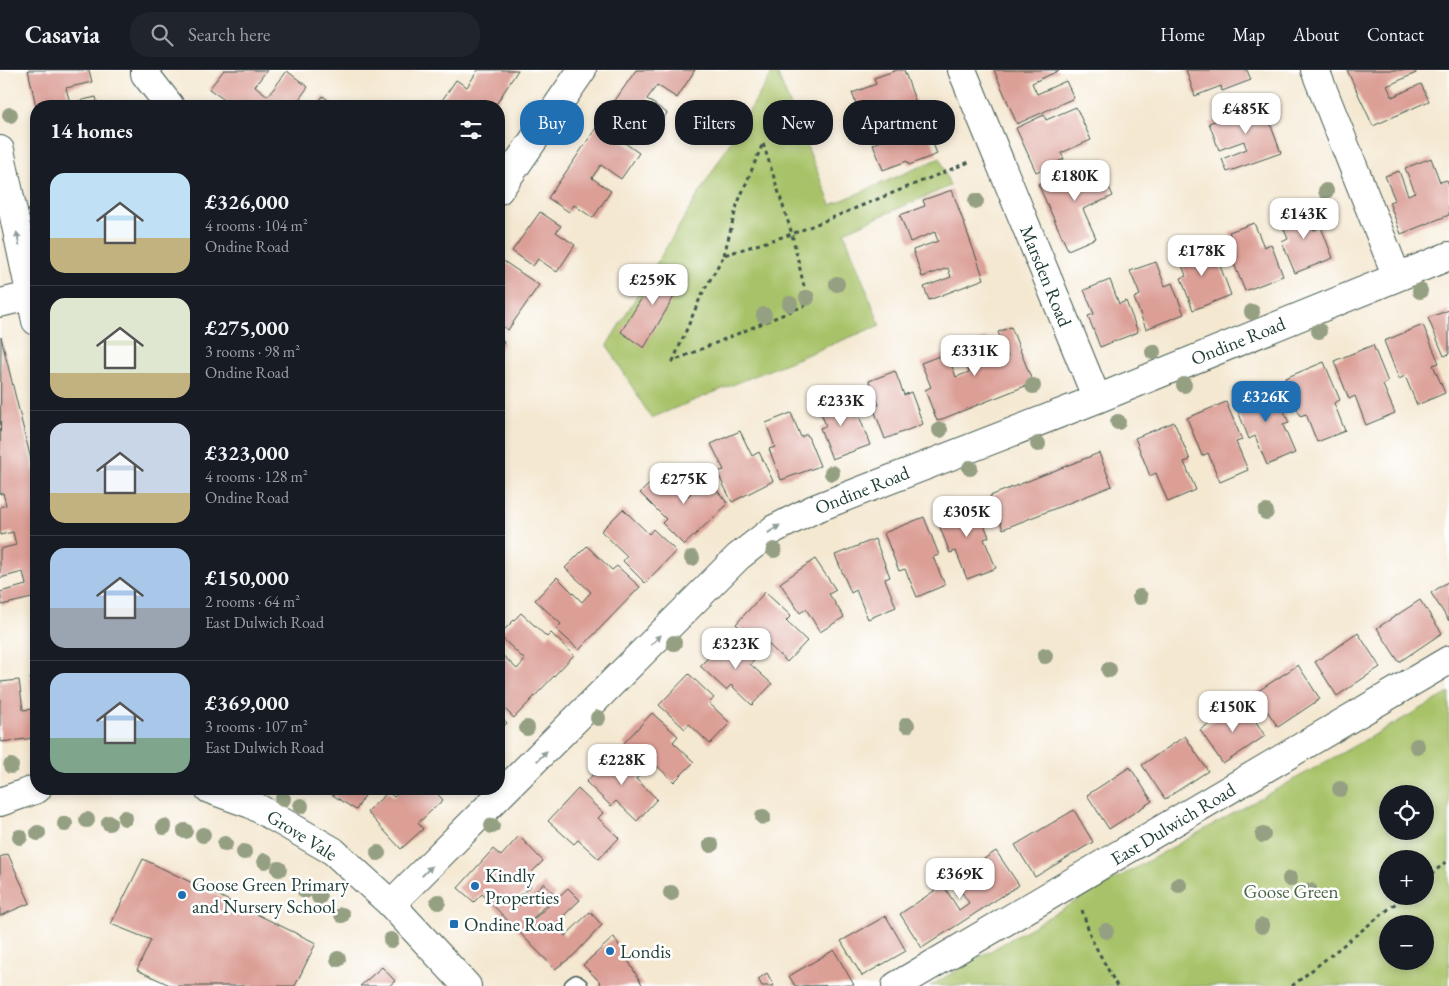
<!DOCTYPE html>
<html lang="en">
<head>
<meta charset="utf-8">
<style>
	body { margin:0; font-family:"EB Garamond",serif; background:#20242c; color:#f1f3f6; height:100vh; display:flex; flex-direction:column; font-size:19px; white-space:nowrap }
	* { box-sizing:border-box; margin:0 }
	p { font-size:16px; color:#9ea1a6 }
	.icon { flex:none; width:28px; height:28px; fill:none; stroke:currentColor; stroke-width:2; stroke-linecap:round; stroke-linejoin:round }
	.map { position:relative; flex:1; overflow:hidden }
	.panel { position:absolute; left:30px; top:30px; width:475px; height:695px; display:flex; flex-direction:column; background:#171b24; border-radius:20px; box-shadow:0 2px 8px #0003 }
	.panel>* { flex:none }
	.banner { position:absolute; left:520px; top:30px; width:475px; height:45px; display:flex; gap:10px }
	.controls { position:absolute; left:1379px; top:715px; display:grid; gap:10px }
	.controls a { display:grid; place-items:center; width:55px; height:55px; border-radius:50%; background:#171b24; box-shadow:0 2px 8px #0003; font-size:25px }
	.price { position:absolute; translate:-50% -42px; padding:0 11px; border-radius:10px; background:#fff; color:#222; font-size:16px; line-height:32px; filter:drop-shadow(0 1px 2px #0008) }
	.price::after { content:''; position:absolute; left:50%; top:30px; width:15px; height:11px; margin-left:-8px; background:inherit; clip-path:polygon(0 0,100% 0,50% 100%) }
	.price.on { background:#1f6fb2; color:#fff }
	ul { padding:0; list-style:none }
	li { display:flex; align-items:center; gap:15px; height:125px; padding:0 20px }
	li+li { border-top:1px solid #363941 }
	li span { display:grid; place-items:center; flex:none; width:140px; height:100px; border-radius:15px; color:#555 }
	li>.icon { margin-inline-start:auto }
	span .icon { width:60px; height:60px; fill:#fffc; stroke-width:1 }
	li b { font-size:21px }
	h2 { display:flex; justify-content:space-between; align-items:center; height:60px; padding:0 20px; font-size:21px }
	.tag { padding:0 18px; border-radius:20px; background:#171b24; box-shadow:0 2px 8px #0003; font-size:18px; line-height:45px }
	.tag.on { background:#1f6fb2; color:#fff }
	header { display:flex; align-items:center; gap:30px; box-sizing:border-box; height:70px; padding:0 25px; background:#171b24; border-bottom:1px solid #363941 }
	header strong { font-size:24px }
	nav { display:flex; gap:28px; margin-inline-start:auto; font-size:18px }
	.search { width:350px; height:45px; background:#20242c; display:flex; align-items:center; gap:12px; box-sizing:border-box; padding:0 18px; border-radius:20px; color:#9ea1a6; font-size:19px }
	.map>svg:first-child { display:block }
	.green { fill:#a7c268; stroke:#63804e; fill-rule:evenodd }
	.building { fill:#db9f96 }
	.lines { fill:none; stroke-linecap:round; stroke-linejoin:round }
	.lane-casing { stroke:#3f574c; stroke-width:18 }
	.street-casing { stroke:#3f574c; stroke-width:30 }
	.primary-casing { stroke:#3f574c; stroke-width:30 }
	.path { stroke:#3f574c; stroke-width:3; stroke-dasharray:4 4; stroke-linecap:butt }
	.lane { stroke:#fff; stroke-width:15 }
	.street { stroke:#fff; stroke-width:28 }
	.primary { stroke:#fff; stroke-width:28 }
	.tree { fill:#95a083 }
	.oneway { fill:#8f9e9a }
	.poi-dot { fill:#1f6fb2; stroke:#fff; stroke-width:2 }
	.labels { text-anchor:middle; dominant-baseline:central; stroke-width:5; stroke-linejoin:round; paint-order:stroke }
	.street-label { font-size:19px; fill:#1f3d34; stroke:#fff }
	.poi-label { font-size:19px; fill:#1f3d34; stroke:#fff; text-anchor:start }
	.park-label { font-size:19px; fill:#486544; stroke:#fff }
</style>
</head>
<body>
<header>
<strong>Casavia</strong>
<div class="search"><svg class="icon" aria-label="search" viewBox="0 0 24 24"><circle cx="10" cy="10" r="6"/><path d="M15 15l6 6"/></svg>Search here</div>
<nav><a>Home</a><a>Map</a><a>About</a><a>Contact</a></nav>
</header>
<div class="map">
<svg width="1449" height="916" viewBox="0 0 1449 916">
	<rect width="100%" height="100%" fill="#fff"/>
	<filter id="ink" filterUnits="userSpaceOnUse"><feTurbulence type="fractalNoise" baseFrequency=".02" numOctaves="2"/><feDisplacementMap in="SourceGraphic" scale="10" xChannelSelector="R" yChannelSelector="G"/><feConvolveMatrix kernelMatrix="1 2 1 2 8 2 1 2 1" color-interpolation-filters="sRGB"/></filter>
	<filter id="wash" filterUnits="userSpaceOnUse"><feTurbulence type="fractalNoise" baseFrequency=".0096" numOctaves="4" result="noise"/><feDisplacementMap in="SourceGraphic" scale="20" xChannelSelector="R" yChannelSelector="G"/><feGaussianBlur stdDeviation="1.12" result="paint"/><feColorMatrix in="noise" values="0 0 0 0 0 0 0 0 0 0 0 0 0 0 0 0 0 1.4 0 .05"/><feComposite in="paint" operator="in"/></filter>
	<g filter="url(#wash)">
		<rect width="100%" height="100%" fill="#f4e8d1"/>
		<path class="green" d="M 774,0 L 776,0 L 831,135 L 940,88 L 950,116 L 844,162 L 880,255 L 651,348 L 607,275 Z
			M 1449,623 L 1449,916 L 930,916 L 1078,830 ZM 1388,724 L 1425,724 L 1425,761 L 1388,761 ZM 1388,789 L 1425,789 L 1425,826 L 1388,826 ZM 1388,854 L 1425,854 L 1425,891 L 1388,891 Z"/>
		<g id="blocks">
			<path class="building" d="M 28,0 L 89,0 L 92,12 L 66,18 L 70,33 L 96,27 L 98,36 L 36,36 Z
				M 224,0 L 267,0 L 255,16 L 268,26 L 287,1 L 308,17 L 294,36 L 233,36 L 209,19 Z
				M 478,0 L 518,0 L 495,36 L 438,36 L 456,10 L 467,17 Z
				M 636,0 L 695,0 L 677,28 L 657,15 L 647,29 L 667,43 L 649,70 L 628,56 L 619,69 L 639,83 L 621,109 L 601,95 L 596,102 L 592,108 L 611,121 L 593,148 L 574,135 L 569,142 L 548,128 Z
				M 897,0 L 904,0 L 916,33 L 888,44 L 886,40 L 862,49 L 852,23 L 876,14 L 874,8 Z
				M 994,0 L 1060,0 L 1032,13 L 1037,24 L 1066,11 L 1074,28 L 1017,54 Z
				M 1186,0 L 1247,0 L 1251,10 L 1222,21 L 1221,16 L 1195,26 Z
				M 1347,0 L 1415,0 L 1416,3 L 1387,16 L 1390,22 L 1392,27 L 1421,14 L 1429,31 L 1373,56 Z
				M 323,26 L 333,34 L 336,36 L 316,36 Z
				M 1261,29 L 1281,83 L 1227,102 L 1222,89 L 1247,79 L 1245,75 L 1244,71 L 1219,80 L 1209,53 L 1234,44 L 1232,40 Z
				M 1076,37 L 1091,70 L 1061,83 L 1064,89 L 1036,102 L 1016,58 L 1044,45 L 1046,50 Z
				M 924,49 L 937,84 L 909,95 L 907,91 L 883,100 L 873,74 L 898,65 L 896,59 Z
				M 1431,88 L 1440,112 L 1447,110 L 1449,115 L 1449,145 L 1401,164 L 1389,132 L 1395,130 L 1385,106 L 1399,101 L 1408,125 L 1415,122 L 1405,98 Z
				M 1098,93 L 1113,126 L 1083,139 L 1096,168 L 1068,180 L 1038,114 L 1066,101 L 1069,106 Z
				M 952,120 L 984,209 L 929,230 L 924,217 L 951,207 L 948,198 L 922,207 L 913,180 L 938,171 L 936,166 L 935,162 L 910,172 L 900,145 L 925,136 L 923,130 Z
				M 1305,135 L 1314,160 L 1321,157 L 1333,188 L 1295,203 L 1282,172 L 1288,169 L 1278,145 Z
				M 540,142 L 561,156 L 556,162 L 575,175 L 557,202 L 538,189 L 533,196 L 512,181 Z
				M 1254,153 L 1264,177 L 1271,174 L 1283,206 L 1245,221 L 1232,189 L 1238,187 L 1229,162 Z
				M 1203,172 L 1212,196 L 1219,193 L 1231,225 L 1193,240 L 1181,208 L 1186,206 L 1177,181 Z
				M 499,188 L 539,215 L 508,260 L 499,254 Z
				M 1156,192 L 1165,216 L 1172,213 L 1184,244 L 1146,259 L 1134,228 L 1140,225 L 1130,201 Z
				M 662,195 L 685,208 L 644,278 L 621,262 Z
				M 1110,210 L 1119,234 L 1126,231 L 1138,262 L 1100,277 L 1088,246 L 1094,244 L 1084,220 Z
				M 1449,240 L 1449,284 L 1444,286 L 1428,248 Z
				M 1423,255 L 1439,293 L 1433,295 L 1445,323 L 1417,335 L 1405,306 L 1399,309 L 1384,271 Z
				M 1011,257 L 1033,313 L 937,351 L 925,320 L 931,317 L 921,293 L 947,283 L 956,307 L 964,304 L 969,302 L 960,277 L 986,268 L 995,292 L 1008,287 L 998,262 Z
				M 1,267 L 36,410 L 36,527 L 2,535 L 0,522 L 26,515 L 23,502 L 0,508 L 0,479 L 16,475 L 13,462 L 0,465 L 0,437 L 6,435 L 3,423 L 0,424 Z
				M 499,268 L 504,272 L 499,281 Z
				M 1373,275 L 1388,312 L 1383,315 L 1395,343 L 1366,355 L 1355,326 L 1349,329 L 1334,291 Z
				M 1324,292 L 1340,330 L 1334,333 L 1345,361 L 1317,372 L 1306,344 L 1300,346 L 1285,308 Z
				M 895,301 L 904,325 L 911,322 L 923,354 L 885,369 L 873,337 L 879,335 L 869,311 Z
				M 1273,315 L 1289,353 L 1283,355 L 1295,383 L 1267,395 L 1255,366 L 1249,369 L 1234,331 Z
				M 842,322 L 852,346 L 858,343 L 870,375 L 832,389 L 820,358 L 826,356 L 817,332 Z
				M 1226,332 L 1242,370 L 1236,372 L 1248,400 L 1220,412 L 1208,383 L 1202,386 L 1187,348 Z
				M 791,343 L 801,367 L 807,364 L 820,396 L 781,410 L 769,379 L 775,377 L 766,353 Z
				M 1174,352 L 1190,390 L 1184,392 L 1196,420 L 1168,432 L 1156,403 L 1150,406 L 1135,368 Z
				M 740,361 L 752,386 L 759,382 L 773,411 L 732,432 L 717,402 L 724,400 L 711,374 Z
				M 1099,383 L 1112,416 L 1003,459 L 990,426 Z
				M 662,402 L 688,426 L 693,421 L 688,416 L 696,407 L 701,413 L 707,408 L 728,434 L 684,475 L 662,453 L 666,449 L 640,423 Z
				M 974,429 L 989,467 L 984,469 L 996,498 L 967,509 L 956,481 L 950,483 L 935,445 Z
				M 623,439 L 649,464 L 653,459 L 676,481 L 645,513 L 623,491 L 627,486 L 601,461 Z
				M 924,447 L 939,485 L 933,487 L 945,515 L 917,527 L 905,499 L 899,501 L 884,463 Z
				M 875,469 L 890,507 L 885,509 L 896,537 L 868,549 L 856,520 L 851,523 L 835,485 Z
				M 587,476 L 612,500 L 617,496 L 640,517 L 579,580 L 556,559 L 561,554 L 535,530 L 557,507 L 582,532 L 591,522 L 565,498 Z
				M 815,489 L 836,520 L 829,524 L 844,547 L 820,562 L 806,539 L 800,543 L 780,513 Z
				M 1449,511 L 1449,551 L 1431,523 Z
				M 765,522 L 791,546 L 786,551 L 807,571 L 787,592 L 766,572 L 761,577 L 736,554 Z
				M 1420,530 L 1442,563 L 1399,592 L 1377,558 Z
				M 521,543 L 547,567 L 551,563 L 574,585 L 514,648 L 499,633 L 499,582 L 517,599 L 525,590 L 499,565 Z
				M 1358,563 L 1380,597 L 1337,626 L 1315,592 Z
				M 730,565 L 756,589 L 750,594 L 772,614 L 752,635 L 731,615 L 726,620 L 700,596 Z
				M 1298,595 L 1320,629 L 1278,657 L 1255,623 Z
				M 689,604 L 714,628 L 709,633 L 730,653 L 710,674 L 689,654 L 685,659 L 659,635 Z
				M 36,607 L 36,668 L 0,672 L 0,612 L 19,610 L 23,640 L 34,639 L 30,608 Z
				M 1243,631 L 1265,666 L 1223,694 L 1200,660 Z
				M 652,643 L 678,666 L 673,672 L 694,692 L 674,712 L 653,692 L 648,698 L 623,674 Z
				M 499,645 L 507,653 L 499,661 Z
				M 1185,666 L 1208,701 L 1165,729 L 1142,695 Z
				M 616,680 L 641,704 L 636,709 L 657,729 L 637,751 L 616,731 L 611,736 L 586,712 Z
				M 1130,697 L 1152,731 L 1109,759 L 1087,725 Z
				M 323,719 L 369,719 L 356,740 Z
				M 403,719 L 433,719 L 443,730 L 418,753 L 423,759 L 401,779 L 367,742 L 388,722 L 394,727 Z
				M 578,719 L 603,743 L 598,748 L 619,768 L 599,789 L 578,770 L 574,774 L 548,751 Z
				M 1074,740 L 1093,772 L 1035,807 L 1015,775 Z
				M 519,766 L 543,791 L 525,809 L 531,816 L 514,831 L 519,836 L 544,813 L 555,825 L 526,856 L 568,818 L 580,830 L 555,854 L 565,866 L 590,842 L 602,855 L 573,886 L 555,899 L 482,824 L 474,832 L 458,818 L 493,779 L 501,786 Z
				M 996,781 L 1019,815 L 922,878 L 900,844 L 943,815 L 959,840 L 969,833 L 953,809 Z
				M 8,784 L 30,833 L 0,846 L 0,787 Z
				M 143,789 L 316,873 L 295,916 L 172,916 L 137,900 L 151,870 L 111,854 Z
				M 886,846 L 906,881 L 862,906 L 841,871 Z
				M 614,867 L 643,916 L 597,916 L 601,913 L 583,895 Z
				M 834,880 L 854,915 L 795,916 L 789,906 Z
				M 382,897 L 395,911 L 389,916 L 360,916 Z
				M 767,903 L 774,916 L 762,916 L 758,909 Z"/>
		</g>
	</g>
	<g filter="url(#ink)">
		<use href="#blocks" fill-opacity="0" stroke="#3f574c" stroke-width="1"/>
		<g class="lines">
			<g class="lane-casing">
				<path id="lane" d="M 572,916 L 576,913 L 580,916"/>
			</g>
			<g class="street-casing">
				<path id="street" d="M 145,0 L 145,4 L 170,36
					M 962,0 L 1097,329
					M 1315,0 L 1397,207
					M 0,80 L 36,251
					M 499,120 L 582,0
					M 0,233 L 29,226
					M 391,834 L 738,487 L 774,459 L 814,439 L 1097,329 L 1449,186
					M 896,916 L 1449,590"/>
			</g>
			<g class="primary-casing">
				<path id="primary" d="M 209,719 L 251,734 L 333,781 L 391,834 L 467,916
					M 0,732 L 37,719"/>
			</g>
			<path class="path" d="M 724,185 L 737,135 L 763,73 L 792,164 L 808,234 L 673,291 L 701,226 L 724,185 L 792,164 L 969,92
				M 1425,810 L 1449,789
				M 1082,840 L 1092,870 L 1117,916
				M 1292,916 L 1405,826"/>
			<use href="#lane" class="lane"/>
			<use href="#street" class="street"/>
			<use href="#primary" class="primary"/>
		</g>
		<g class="tree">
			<circle cx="10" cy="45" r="8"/>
			<circle cx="1326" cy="121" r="8"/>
			<circle cx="976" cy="131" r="8"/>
			<circle cx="837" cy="214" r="8"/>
			<circle cx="1420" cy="221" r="8"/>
			<circle cx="807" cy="228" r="8"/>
			<circle cx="790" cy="234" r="8"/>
			<circle cx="1252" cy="242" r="8"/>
			<circle cx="764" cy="245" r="8"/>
			<circle cx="1319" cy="261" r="8"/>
			<circle cx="1153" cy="282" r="8"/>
			<circle cx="1184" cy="315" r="8"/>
			<circle cx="1033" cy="316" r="8"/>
			<circle cx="1118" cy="352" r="8"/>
			<circle cx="940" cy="360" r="8"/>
			<circle cx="1038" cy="374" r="8"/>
			<circle cx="970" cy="398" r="8"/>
			<circle cx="832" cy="403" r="8"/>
			<circle cx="1266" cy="442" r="8"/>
			<circle cx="774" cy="480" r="8"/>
			<circle cx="692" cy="488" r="8"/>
			<circle cx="1140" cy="527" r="8"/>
			<circle cx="674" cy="573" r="8"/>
			<circle cx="1045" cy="586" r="8"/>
			<circle cx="1109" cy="600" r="8"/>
			<circle cx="598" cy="648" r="8"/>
			<circle cx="907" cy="655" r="8"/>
			<circle cx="527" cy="658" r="8"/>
			<circle cx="1417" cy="676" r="8"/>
			<circle cx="11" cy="696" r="8"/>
			<circle cx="1340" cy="719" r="8"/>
			<circle cx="283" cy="729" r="8"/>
			<circle cx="301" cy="736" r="8"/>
			<circle cx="763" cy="747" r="8"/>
			<circle cx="125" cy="748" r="8"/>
			<circle cx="87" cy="750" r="8"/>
			<circle cx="109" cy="753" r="8"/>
			<circle cx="65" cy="754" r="8"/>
			<circle cx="492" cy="756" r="8"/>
			<circle cx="164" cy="757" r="8"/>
			<circle cx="185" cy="761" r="8"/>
			<circle cx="38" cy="763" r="8"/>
			<circle cx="203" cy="765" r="8"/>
			<circle cx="1263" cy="765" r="8"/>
			<circle cx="20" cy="767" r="8"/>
			<circle cx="225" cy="774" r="8"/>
			<circle cx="711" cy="775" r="8"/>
			<circle cx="244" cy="782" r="8"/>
			<circle cx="378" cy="783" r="8"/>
			<circle cx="265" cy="791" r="8"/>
			<circle cx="279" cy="799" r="8"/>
			<circle cx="1290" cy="809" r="8"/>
			<circle cx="1179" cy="815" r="8"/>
			<circle cx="305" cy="821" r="8"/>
			<circle cx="1310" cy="821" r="8"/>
			<circle cx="671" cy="823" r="8"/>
			<circle cx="319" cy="827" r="8"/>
			<circle cx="438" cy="832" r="8"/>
			<circle cx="342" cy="845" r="8"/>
			<circle cx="1262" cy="856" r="8"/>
			<circle cx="1106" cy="861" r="8"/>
			<circle cx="391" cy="870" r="8"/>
			<circle cx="338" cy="889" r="8"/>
		</g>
		<defs><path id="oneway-solid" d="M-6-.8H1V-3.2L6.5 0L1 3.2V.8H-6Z" transform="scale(1.25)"/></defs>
		<g class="oneway">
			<use href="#oneway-solid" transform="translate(18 169) rotate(-101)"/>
			<use href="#oneway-solid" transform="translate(774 459) rotate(-33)"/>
			<use href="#oneway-solid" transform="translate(656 570) rotate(-45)"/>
			<use href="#oneway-solid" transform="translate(542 686) rotate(-45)"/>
			<use href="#oneway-solid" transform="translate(427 801) rotate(-45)"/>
		</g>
	</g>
	<g class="poi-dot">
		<circle cx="475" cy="816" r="5"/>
		<circle cx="182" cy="825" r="5"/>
		<rect x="449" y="849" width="10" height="10" rx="2.5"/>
		<circle cx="610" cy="881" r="5"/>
	</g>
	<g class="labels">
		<g class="street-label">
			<text transform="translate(1046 206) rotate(68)">Marsden Road</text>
			<text transform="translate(1238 271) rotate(-22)">Ondine Road</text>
			<text transform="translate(862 420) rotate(-22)">Ondine Road</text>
			<text transform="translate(1173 754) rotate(-31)">East Dulwich Road</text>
			<text transform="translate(302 765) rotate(32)">Grove Vale</text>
		</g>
		<g class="poi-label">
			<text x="485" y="805">Kindly<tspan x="485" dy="22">Properties</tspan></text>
			<text x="192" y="814">Goose Green Primary<tspan x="192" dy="22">and Nursery School</tspan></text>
			<text x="464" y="854">Ondine Road</text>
			<text x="620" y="881">Londis</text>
		</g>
		<g class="park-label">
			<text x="1291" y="821">Goose Green</text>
		</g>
	</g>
</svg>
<div class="controls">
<a><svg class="icon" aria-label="locate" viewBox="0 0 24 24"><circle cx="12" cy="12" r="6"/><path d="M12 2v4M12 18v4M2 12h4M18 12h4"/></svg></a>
<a>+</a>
<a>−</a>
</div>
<b class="price" style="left:1246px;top:65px">£485K</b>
<b class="price" style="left:1075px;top:132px">£180K</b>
<b class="price" style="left:1304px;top:170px">£143K</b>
<b class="price" style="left:1202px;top:207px">£178K</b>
<b class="price" style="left:653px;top:236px">£259K</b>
<b class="price" style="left:975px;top:307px">£331K</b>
<b class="price on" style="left:1266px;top:353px">£326K</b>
<b class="price" style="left:841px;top:357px">£233K</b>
<b class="price" style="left:684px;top:435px">£275K</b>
<b class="price" style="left:967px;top:468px">£305K</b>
<b class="price" style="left:736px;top:600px">£323K</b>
<b class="price" style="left:1233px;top:663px">£150K</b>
<b class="price" style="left:622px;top:716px">£228K</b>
<b class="price" style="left:960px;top:830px">£369K</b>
<div class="banner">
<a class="tag on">Buy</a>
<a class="tag">Rent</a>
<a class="tag">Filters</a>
<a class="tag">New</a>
<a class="tag">Apartment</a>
</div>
<section class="panel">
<h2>14 homes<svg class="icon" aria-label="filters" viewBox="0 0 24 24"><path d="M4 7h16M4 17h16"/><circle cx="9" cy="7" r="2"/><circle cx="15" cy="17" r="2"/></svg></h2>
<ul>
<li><span style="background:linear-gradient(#bfe0f5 65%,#c2b280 0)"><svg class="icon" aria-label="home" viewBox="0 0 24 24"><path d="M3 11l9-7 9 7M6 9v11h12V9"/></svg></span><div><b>£326,000</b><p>4 rooms · 104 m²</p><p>Ondine Road</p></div></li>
<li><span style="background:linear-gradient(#dfe7d0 75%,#c2b280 0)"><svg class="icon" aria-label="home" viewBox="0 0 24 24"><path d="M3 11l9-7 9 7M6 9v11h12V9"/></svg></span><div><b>£275,000</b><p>3 rooms · 98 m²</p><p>Ondine Road</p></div></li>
<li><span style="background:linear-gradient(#c9d6e8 70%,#c2b280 0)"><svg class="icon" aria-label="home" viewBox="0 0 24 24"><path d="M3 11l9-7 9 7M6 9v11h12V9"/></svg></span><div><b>£323,000</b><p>4 rooms · 128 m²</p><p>Ondine Road</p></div></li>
<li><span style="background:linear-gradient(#a9c7e8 60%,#9aa5b1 0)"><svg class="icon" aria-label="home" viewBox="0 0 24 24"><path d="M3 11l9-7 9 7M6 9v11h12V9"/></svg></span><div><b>£150,000</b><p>2 rooms · 64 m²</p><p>East Dulwich Road</p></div></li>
<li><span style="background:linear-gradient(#a9c7e8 65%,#7fa58c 0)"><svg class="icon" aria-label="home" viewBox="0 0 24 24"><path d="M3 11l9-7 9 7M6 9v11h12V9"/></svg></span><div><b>£369,000</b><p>3 rooms · 107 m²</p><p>East Dulwich Road</p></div></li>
</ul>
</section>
</div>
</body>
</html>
